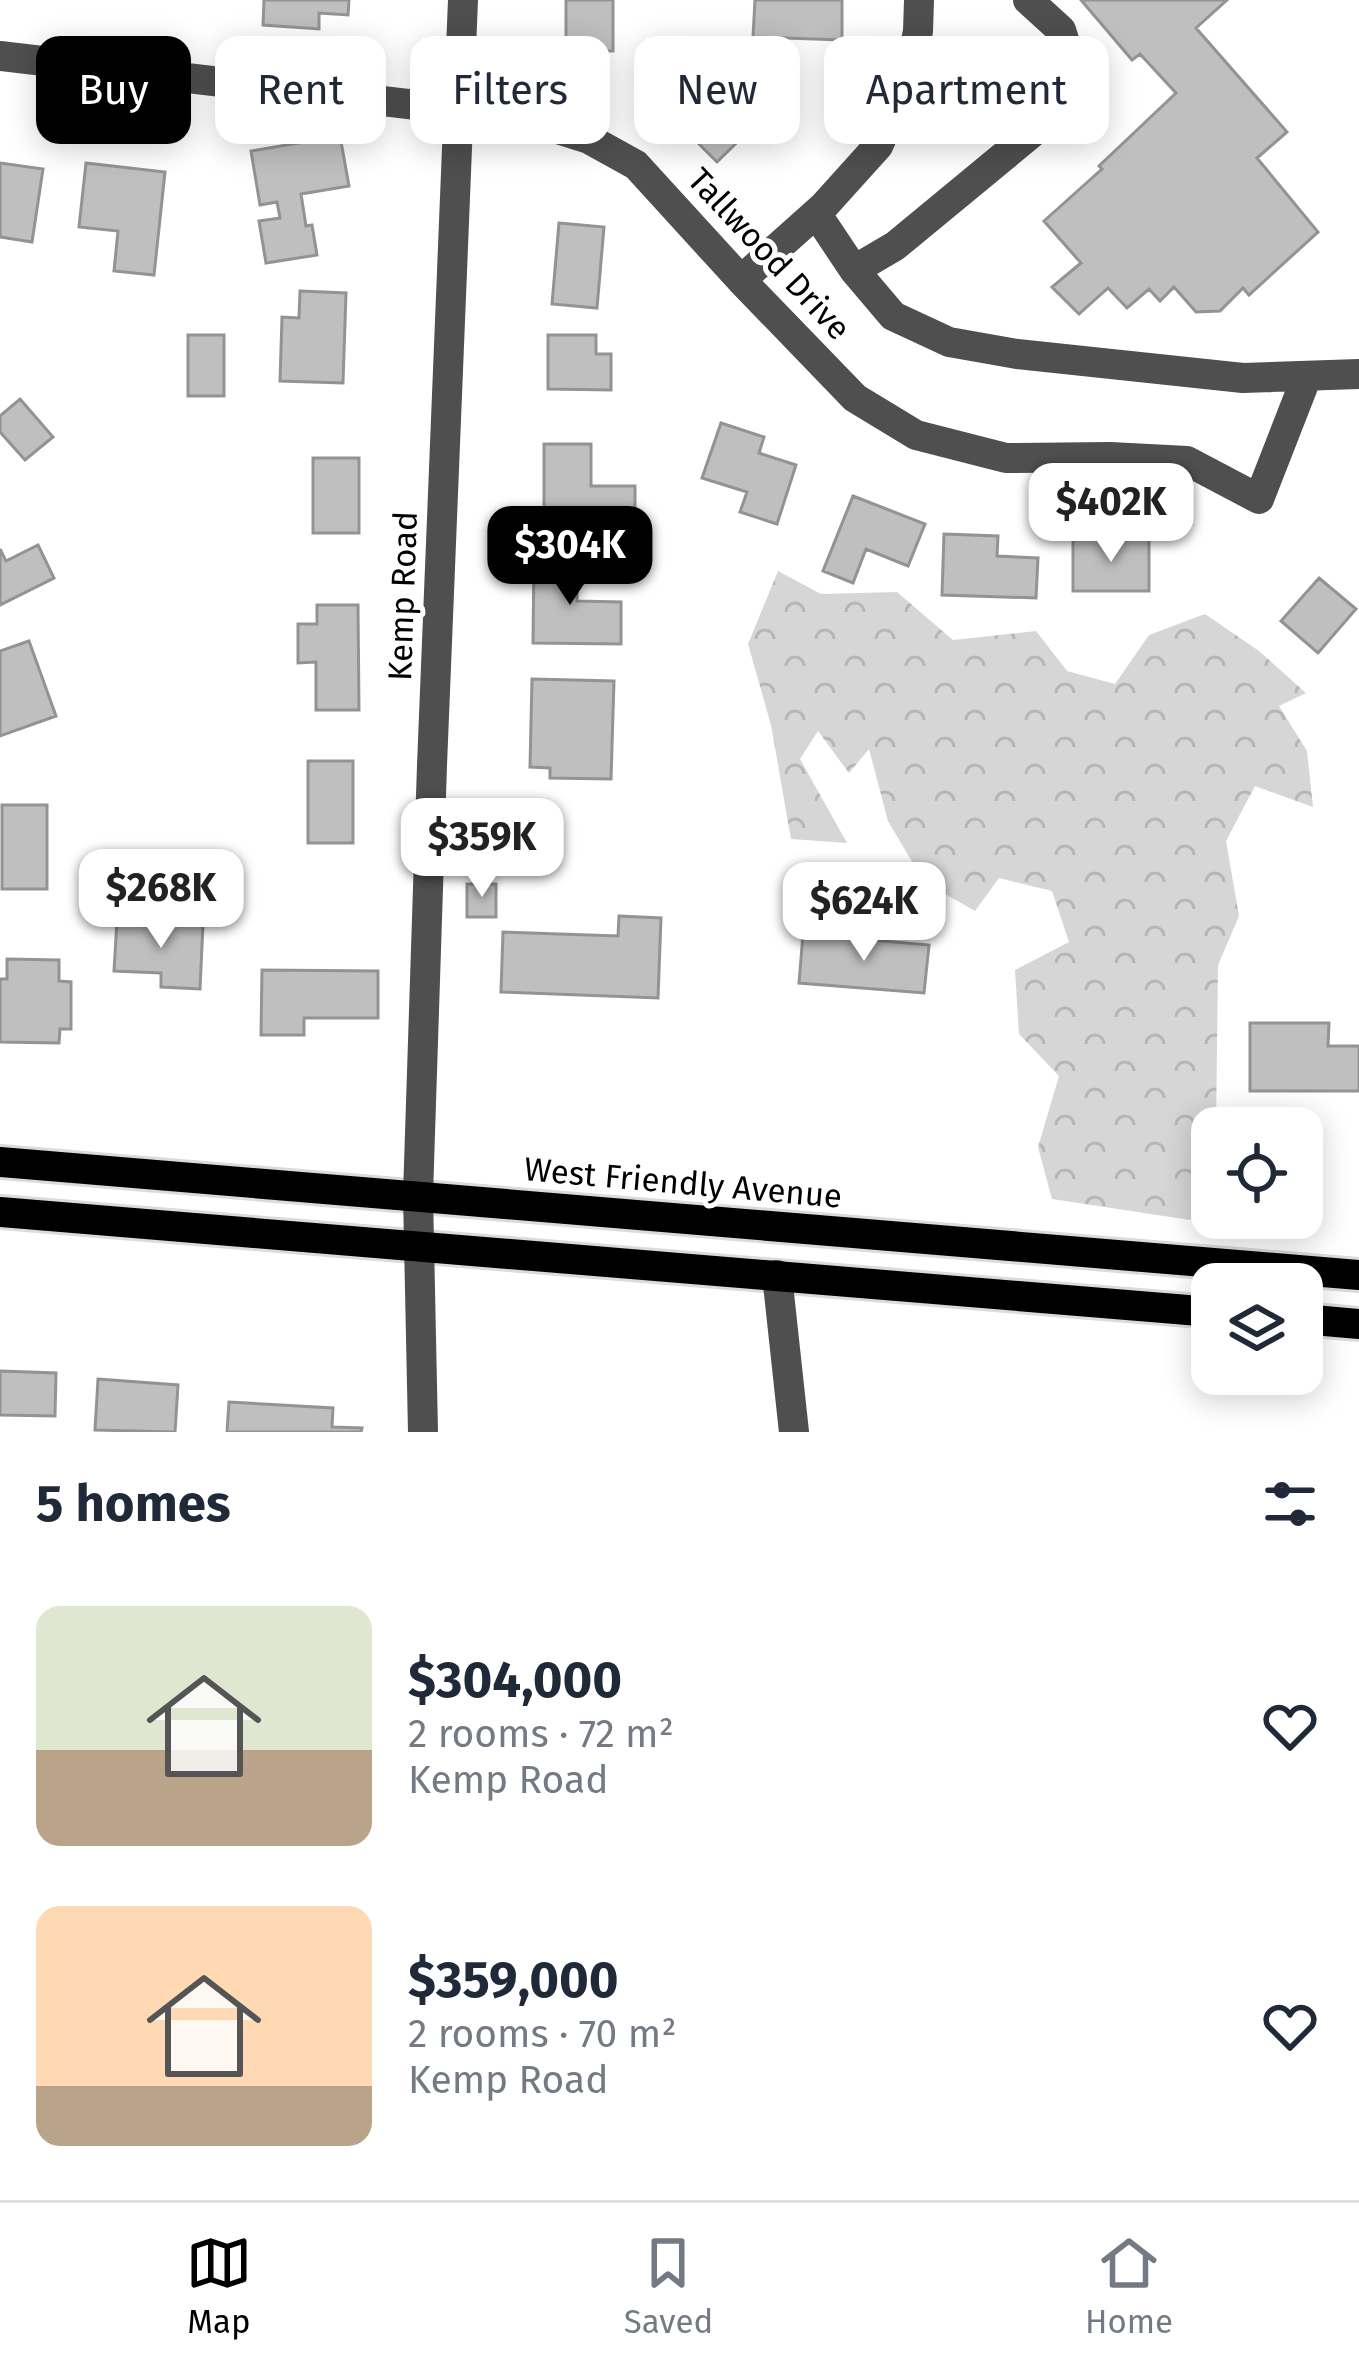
<!DOCTYPE html>
<html lang="en">
<head>
<meta charset="utf-8">
<style>
	body { margin:0; font-family:"Fira Sans",sans-serif; background:#f2f2f3; color:#1f2937; height:100vh; display:flex; flex-direction:column; font-size:45px; white-space:nowrap }
	* { box-sizing:border-box; margin:0 }
	p { font-size:39px; color:#747a83 }
	.icon { flex:none; width:66px; height:66px; fill:none; stroke:currentColor; stroke-width:2; stroke-linecap:round; stroke-linejoin:round }
	.map { position:relative; height:1432px; overflow:hidden }
	.panel { display:flex; flex-direction:column; background:#fff; flex:1 }
	.panel>* { flex:none }
	.guide { position:absolute; left:36px; top:36px; width:1287px; height:108px; display:flex; gap:24px }
	.tools { position:absolute; left:1191px; top:1107px; display:grid; gap:24px }
	.tools a { display:grid; place-items:center; width:132px; height:132px; border-radius:24px; background:#fff; box-shadow:0 6px 30px #0003; font-size:60px }
	.price { position:absolute; translate:-50% -102px; padding:0 27px; border-radius:24px; background:#fff; color:#222; font-size:39px; line-height:78px; filter:drop-shadow(0 3px 6px #0008) }
	.price::after { content:''; position:absolute; left:50%; top:72px; width:36px; height:27px; margin-left:-18px; background:inherit; clip-path:polygon(0 0,100% 0,50% 100%) }
	.price.active { background:#000; color:#fff }
	ul { padding:0; list-style:none }
	li { display:flex; align-items:center; gap:36px; height:300px; padding:0 36px }
	li span { display:grid; place-items:center; flex:none; width:336px; height:240px; border-radius:24px; color:#555 }
	li>.icon { margin-inline-start:auto }
	span .icon { width:144px; height:144px; fill:#fffc; stroke-width:1 }
	li b { font-size:51px }
	h2 { display:flex; justify-content:space-between; align-items:center; height:144px; padding:0 36px; font-size:51px }
	.tag { padding:0 42px; border-radius:24px; background:#fff; box-shadow:0 6px 30px #0003; font-size:42px; line-height:108px }
	.tag.active { background:#000; color:#fff }
	.dock { display:flex; justify-content:space-around; align-items:center; height:168px; border-top:3px solid #e0e1e3; background:#fff; font-size:33px; color:#747a83 }
	.dock a { display:grid; justify-items:center; gap:6px }
	.dock .active { color:#000 }
	.map>svg:first-child { display:block }
	.forest { fill:url(#forest-crowns) }
	.building { fill:#bfbfbf; stroke:#939393; stroke-width:3 }
	.lines { fill:none; stroke-linecap:round; stroke-linejoin:round }
	.major-casing { stroke:#dbdbdb; stroke-width:36 }
	.minor { stroke:#4f4f4f; stroke-width:30 }
	.major { stroke:#000; stroke-width:30 }
	.labels { text-anchor:middle; dominant-baseline:central; stroke-width:10; stroke-linejoin:round; paint-order:stroke }
	.street-label { font-size:33px; fill:#000; stroke:#fff }
</style>
</head>
<body>
<div class="map">
<svg width="1359" height="1432" viewBox="0 0 1359 1432">
	<defs>
		<pattern id="forest-crowns" width="20" height="18" patternUnits="userSpaceOnUse" patternTransform="scale(3)"><rect width="20" height="18" fill="#d6d6d6"/><path d="M2 6a3 3 0 1 1 6 0M12 15a3 3 0 1 1 6 0" fill="none" stroke="#b6b6b6"/></pattern>
	</defs>
	<rect width="100%" height="100%" fill="#fff"/>
	<path class="forest" d="M 778,571 L 821,594 L 897,592 L 953,640 L 1036,631 L 1067,671 L 1115,684 L 1149,635 L 1205,614 L 1259,651 L 1306,693 L 1279,706 L 1307,751 L 1313,807 L 1255,786 L 1226,841 L 1239,916 L 1218,965 L 1216,1128 L 1212,1128 L 1212,1193 L 1190,1220 L 1052,1199 L 1038,1147 L 1059,1076 L 1019,1034 L 1015,970 L 1069,942 L 1052,891 L 999,878 L 975,911 L 924,882 L 888,821 L 869,749 L 849,773 L 818,731 L 800,759 L 847,843 L 791,839 L 771,725 L 748,644 Z"/>
	<path class="building" d="M 264,0 L 349,0 L 348,15 L 319,13 L 319,29 L 263,25 Z
		M 566,0 L 613,0 L 613,51 L 566,51 Z
		M 755,0 L 842,0 L 842,40 L 753,37 Z
		M 1081,0 L 1227,0 L 1196,28 L 1287,132 L 1257,158 L 1318,232 L 1249,295 L 1243,288 L 1220,311 L 1196,312 L 1174,287 L 1160,301 L 1149,289 L 1127,308 L 1108,288 L 1079,314 L 1052,287 L 1081,263 L 1044,221 L 1102,169 L 1099,166 L 1176,93 L 1140,54 L 1132,60 Z
		M 735,70 L 773,107 L 717,162 L 680,125 Z
		M 340,136 L 349,186 L 301,194 L 306,226 L 312,225 L 317,255 L 266,263 L 259,221 L 280,218 L 277,202 L 260,205 L 251,151 Z
		M 0,163 L 43,169 L 32,242 L 0,237 Z
		M 86,163 L 165,172 L 154,275 L 114,271 L 118,231 L 79,227 Z
		M 559,223 L 604,227 L 597,308 L 552,304 Z
		M 300,291 L 346,293 L 343,383 L 280,381 L 282,317 L 299,318 Z
		M 188,335 L 224,335 L 224,396 L 188,396 Z
		M 548,335 L 596,335 L 596,354 L 611,354 L 611,390 L 548,389 Z
		M 20,399 L 53,437 L 25,460 L 0,432 L 0,416 Z
		M 721,423 L 764,437 L 759,453 L 796,465 L 777,524 L 740,512 L 747,492 L 702,478 Z
		M 544,444 L 591,444 L 591,486 L 635,486 L 635,508 L 599,508 L 599,529 L 544,529 Z
		M 313,458 L 359,458 L 359,533 L 313,533 Z
		M 853,496 L 925,524 L 908,566 L 866,549 L 853,583 L 823,571 Z
		M 944,534 L 998,536 L 997,556 L 1038,558 L 1036,598 L 942,595 Z
		M 1073,539 L 1149,539 L 1149,591 L 1073,591 Z
		M 38,545 L 54,578 L 0,605 L 0,549 L 6,561 Z
		M 534,557 L 578,557 L 577,601 L 621,602 L 621,644 L 533,643 Z
		M 1319,578 L 1356,609 L 1318,653 L 1281,621 Z
		M 317,605 L 358,605 L 359,710 L 316,710 L 316,662 L 298,663 L 298,624 L 317,624 Z
		M 29,641 L 56,716 L 0,736 L 0,651 Z
		M 532,679 L 614,681 L 611,779 L 550,778 L 550,768 L 530,767 Z
		M 308,761 L 353,761 L 353,843 L 308,843 Z
		M 2,805 L 47,805 L 47,889 L 2,889 Z
		M 467,884 L 496,884 L 496,917 L 467,917 Z
		M 619,916 L 661,918 L 658,998 L 501,992 L 503,932 L 618,936 Z
		M 117,920 L 203,924 L 200,989 L 161,987 L 161,973 L 114,971 Z
		M 803,934 L 929,945 L 924,993 L 799,983 Z
		M 7,959 L 59,960 L 59,981 L 71,982 L 71,1029 L 60,1029 L 59,1043 L 0,1042 L 0,979 L 7,979 Z
		M 262,970 L 378,971 L 378,1018 L 304,1018 L 304,1035 L 261,1035 Z
		M 1250,1023 L 1329,1023 L 1328,1046 L 1359,1046 L 1359,1091 L 1250,1091 Z
		M 0,1371 L 56,1373 L 55,1416 L 0,1415 Z
		M 98,1379 L 178,1385 L 175,1432 L 95,1430 Z
		M 229,1402 L 333,1408 L 332,1427 L 362,1428 L 361,1432 L 227,1432 Z"/>
	<g class="lines">
		<g class="major-casing">
			<path id="major" d="M 0,1162 L 1359,1275
				M 0,1212 L 1212,1312
				M 1302,1319 L 1359,1324"/>
		</g>
		<path class="minor" d="M 1028,0 L 1061,30 L 1075,75 L 1055,114 L 895,246 L 854,270 L 893,316 L 949,342 L 1017,354 L 1243,378 L 1359,374
			M 0,56 L 459,110 L 535,122 L 589,139 L 636,165 L 741,280 L 855,398 L 916,435 L 1006,458 L 1110,457 L 1187,461 L 1259,499 L 1307,376
			M 816,213 L 854,270
			M 741,280 L 823,207 L 878,146 L 909,77 L 918,31 L 919,0
			M 777,1275 L 794,1432
			M 423,1432 L 418,1195 L 432,765 L 463,0"/>
		<use href="#major" class="major"/>
	</g>
	<g class="labels">
		<g class="street-label">
			<text transform="translate(769 254) rotate(47)">Tallwood Drive</text>
			<text transform="translate(403 596) rotate(-88)">Kemp Road</text>
			<text transform="translate(683 1183) rotate(5)">West Friendly Avenue</text>
		</g>
	</g>
</svg>
<div class="tools">
<a><svg class="icon" aria-label="locate" viewBox="0 0 24 24"><circle cx="12" cy="12" r="6"/><path d="M12 2v4M12 18v4M2 12h4M18 12h4"/></svg></a>
<a><svg class="icon" aria-label="layers" viewBox="0 0 24 24"><path d="M12 4l9 5-9 5-9-5zM3 14l9 5 9-5"/></svg></a>
</div>
<b class="price" style="left:1111px;top:565px">$402K</b>
<b class="price active" style="left:570px;top:608px">$304K</b>
<b class="price" style="left:482px;top:900px">$359K</b>
<b class="price" style="left:161px;top:951px">$268K</b>
<b class="price" style="left:864px;top:964px">$624K</b>
<div class="guide">
<a class="tag active">Buy</a>
<a class="tag">Rent</a>
<a class="tag">Filters</a>
<a class="tag">New</a>
<a class="tag">Apartment</a>
</div>
</div>
<section class="panel">
<h2>5 homes<svg class="icon" aria-label="filters" viewBox="0 0 24 24"><path d="M4 7h16M4 17h16"/><circle cx="9" cy="7" r="2"/><circle cx="15" cy="17" r="2"/></svg></h2>
<ul>
<li><span style="background:linear-gradient(#dfe7d0 60%,#b9a48a 0)"><svg class="icon" aria-label="home" viewBox="0 0 24 24"><path d="M3 11l9-7 9 7M6 9v11h12V9"/></svg></span><div><b>$304,000</b><p>2 rooms · 72 m²</p><p>Kemp Road</p></div><svg class="icon" aria-label="heart" viewBox="0 0 24 24"><path d="M12 20l-8-8c-3-5 5-10 8-4 3-6 11-1 8 4z"/></svg></li>
<li><span style="background:linear-gradient(#ffd9b3 75%,#b9a48a 0)"><svg class="icon" aria-label="home" viewBox="0 0 24 24"><path d="M3 11l9-7 9 7M6 9v11h12V9"/></svg></span><div><b>$359,000</b><p>2 rooms · 70 m²</p><p>Kemp Road</p></div><svg class="icon" aria-label="heart" viewBox="0 0 24 24"><path d="M12 20l-8-8c-3-5 5-10 8-4 3-6 11-1 8 4z"/></svg></li>
</ul>
</section>
<nav class="dock">
<a class="active"><svg class="icon" aria-label="map" viewBox="0 0 24 24"><path d="M3 6l6-2 6 2 6-2v14l-6 2-6-2-6 2zM9 4v14M15 6v14"/></svg>Map</a>
<a><svg class="icon" aria-label="saved" viewBox="0 0 24 24"><path d="M7 4h10v16l-5-4-5 4z"/></svg>Saved</a>
<a><svg class="icon" aria-label="home" viewBox="0 0 24 24"><path d="M3 11l9-7 9 7M6 9v11h12V9"/></svg>Home</a>
</nav>
</body>
</html>
